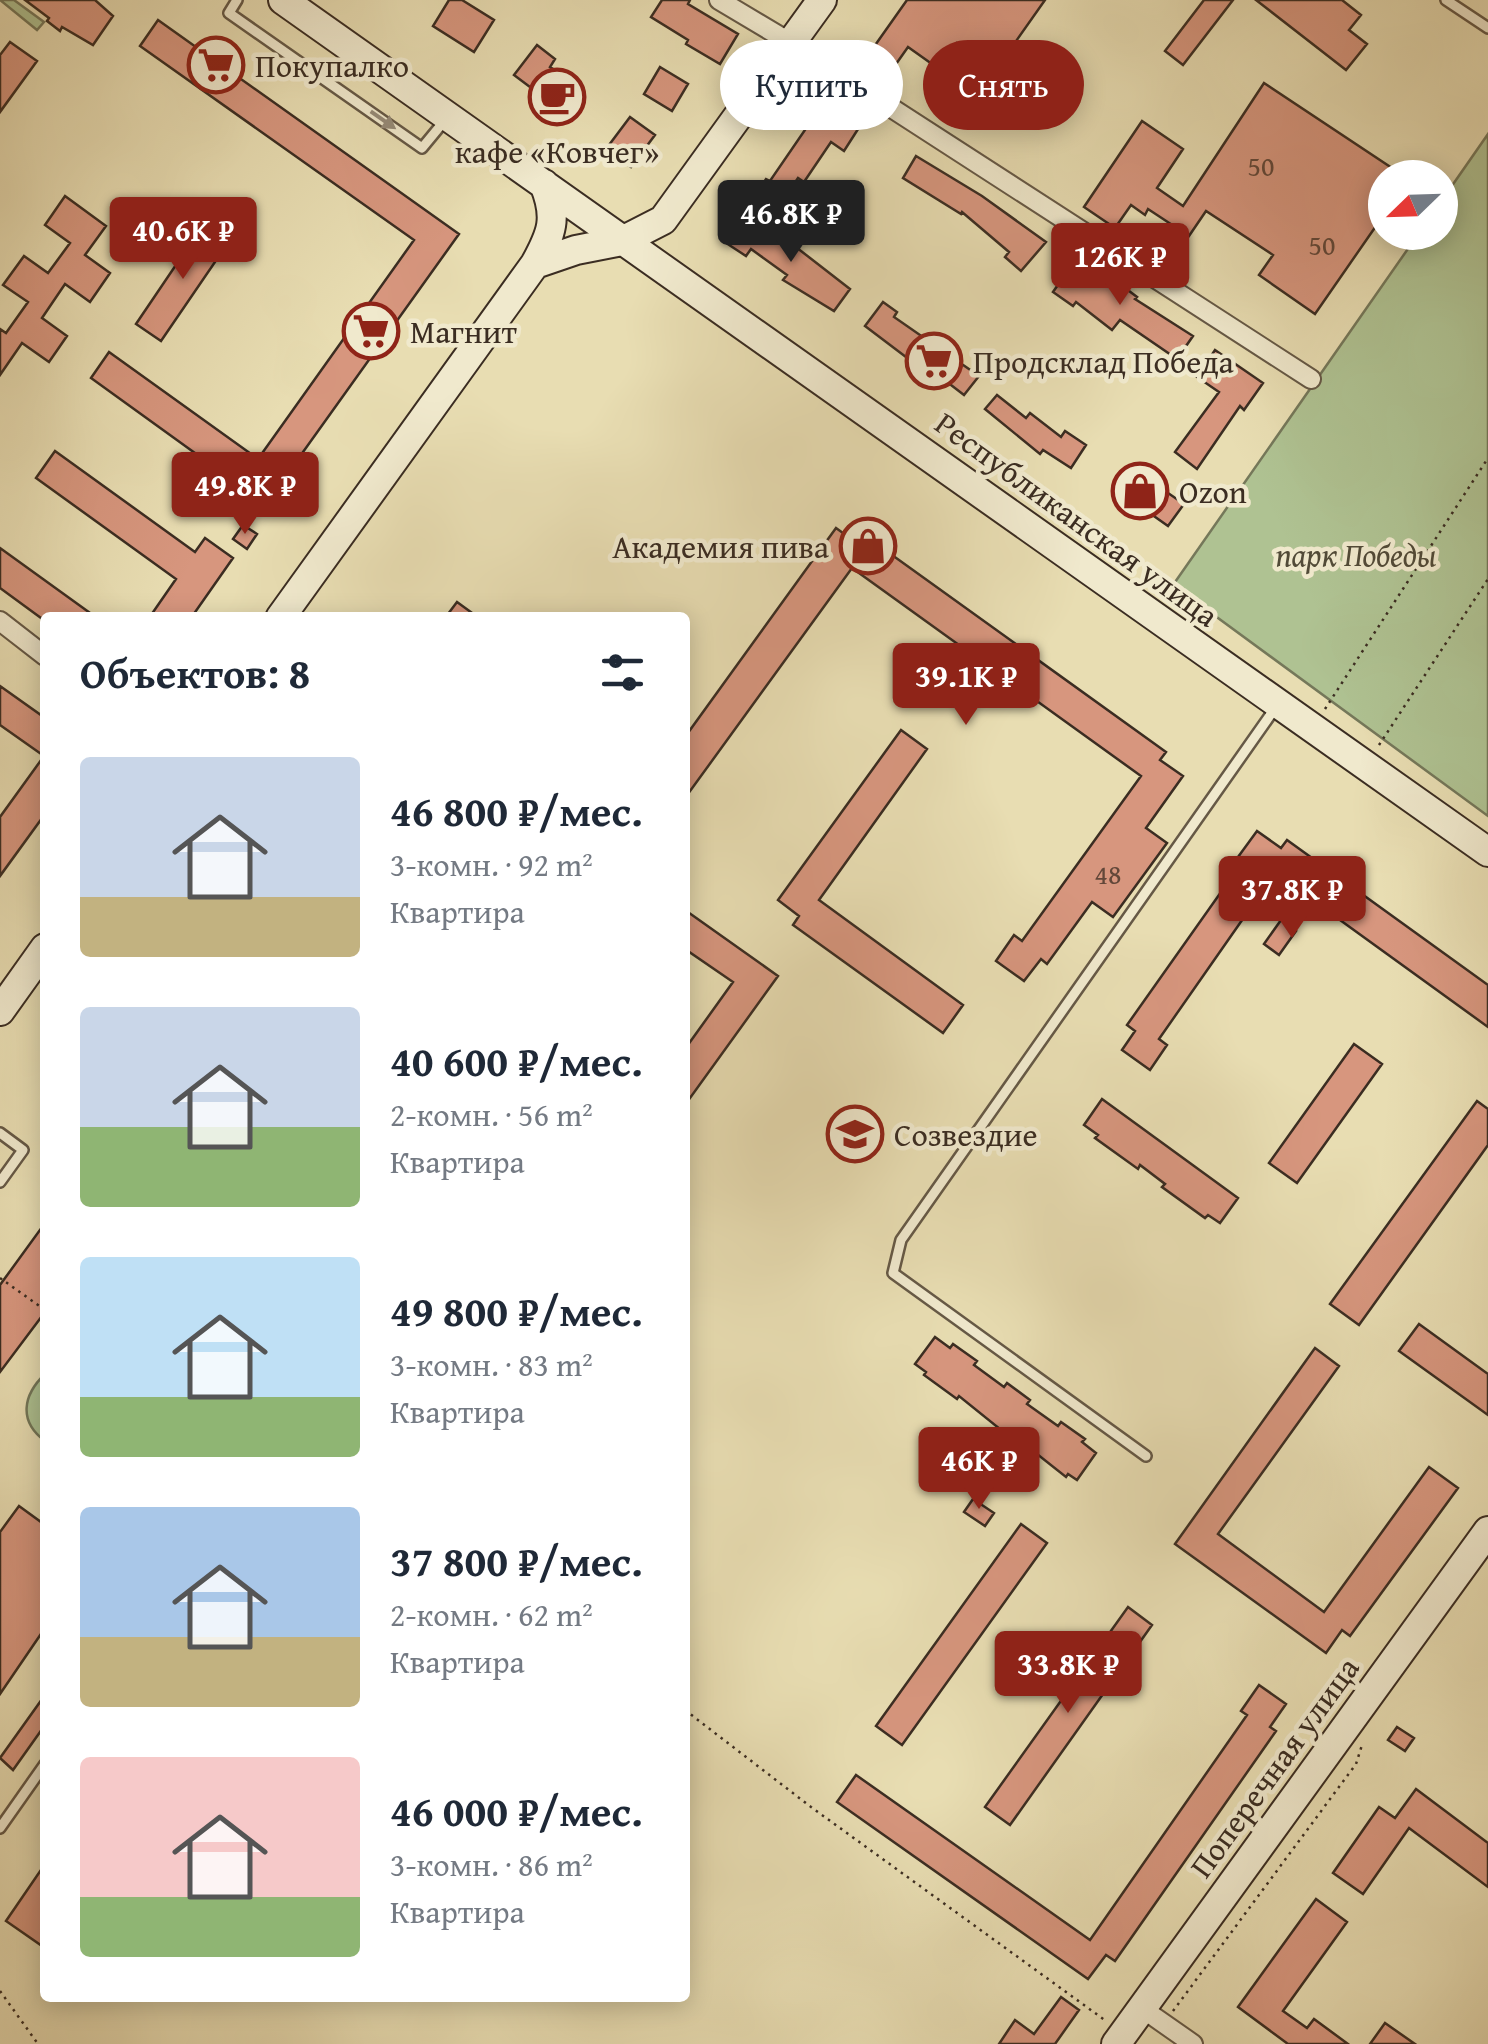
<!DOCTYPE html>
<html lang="ru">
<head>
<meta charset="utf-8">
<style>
	body { margin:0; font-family:"Gentium Book Plus",serif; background:#f2f2f3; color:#1f2937; height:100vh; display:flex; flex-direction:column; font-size:38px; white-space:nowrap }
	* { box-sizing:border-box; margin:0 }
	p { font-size:32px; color:#747a83 }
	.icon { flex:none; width:55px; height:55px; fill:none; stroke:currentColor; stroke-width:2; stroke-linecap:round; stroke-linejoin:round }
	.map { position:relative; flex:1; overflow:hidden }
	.details { position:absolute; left:40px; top:612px; width:650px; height:1390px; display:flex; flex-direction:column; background:#fff; border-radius:10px; box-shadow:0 5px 25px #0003 }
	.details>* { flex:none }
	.banner { position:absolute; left:720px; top:40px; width:618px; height:90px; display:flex; gap:20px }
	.needle { width:65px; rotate:247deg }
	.controls { position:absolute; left:1368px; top:160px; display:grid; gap:20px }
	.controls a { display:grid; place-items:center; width:90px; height:90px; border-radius:50%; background:#fff; box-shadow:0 5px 25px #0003; font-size:50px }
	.price { position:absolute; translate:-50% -85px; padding:0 22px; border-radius:10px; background:#8f2418; color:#fff; font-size:32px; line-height:65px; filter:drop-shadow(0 2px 5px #0008) }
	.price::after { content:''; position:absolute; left:50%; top:60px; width:30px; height:22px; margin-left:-15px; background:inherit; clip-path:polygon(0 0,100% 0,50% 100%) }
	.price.active { background:#222; color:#fff }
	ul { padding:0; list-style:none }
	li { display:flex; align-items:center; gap:30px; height:250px; padding:0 40px }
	li span { display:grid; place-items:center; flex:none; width:280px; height:200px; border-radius:10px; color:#555 }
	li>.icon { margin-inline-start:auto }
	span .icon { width:120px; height:120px; fill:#fffc; stroke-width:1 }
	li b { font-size:42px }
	h2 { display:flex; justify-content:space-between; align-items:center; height:120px; padding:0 40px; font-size:42px }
	.chip { padding:0 35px; border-radius:45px; background:#fff; box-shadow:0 5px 25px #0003; font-size:35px; line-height:90px }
	.chip.active { background:#8f2418; color:#fff }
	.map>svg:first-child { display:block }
	.green { fill:#afc292; stroke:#75785a; stroke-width:2.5 }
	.building { fill:#d7967e; stroke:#3b2d22; stroke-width:2.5 }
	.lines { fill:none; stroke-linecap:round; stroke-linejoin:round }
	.lane-casing { stroke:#665946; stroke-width:14 }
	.street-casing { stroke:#665946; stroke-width:22 }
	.secondary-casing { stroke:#3b2d22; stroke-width:32 }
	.path { stroke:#3b2d22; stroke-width:2.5; stroke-dasharray:2.5 5; stroke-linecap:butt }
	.lane { stroke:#f0e9cd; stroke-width:9 }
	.street { stroke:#f0e9cd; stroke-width:18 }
	.secondary { stroke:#f0e9cd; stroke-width:28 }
	.oneway { fill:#968b78 }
	.labels { text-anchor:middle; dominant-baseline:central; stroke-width:9; stroke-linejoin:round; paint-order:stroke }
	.number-label { font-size:28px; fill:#624739 }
	.poi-label { font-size:32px; fill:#3b2d22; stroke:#f0e9cd; text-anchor:start }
	.street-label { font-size:32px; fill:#3b2d22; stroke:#f0e9cd }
	.park-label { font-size:32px; font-style:italic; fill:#524b38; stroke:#f0e9cd }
</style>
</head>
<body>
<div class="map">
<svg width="1488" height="2044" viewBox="0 0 1488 2044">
	<rect width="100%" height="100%" fill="#e8ddb2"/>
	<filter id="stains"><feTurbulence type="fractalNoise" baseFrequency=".002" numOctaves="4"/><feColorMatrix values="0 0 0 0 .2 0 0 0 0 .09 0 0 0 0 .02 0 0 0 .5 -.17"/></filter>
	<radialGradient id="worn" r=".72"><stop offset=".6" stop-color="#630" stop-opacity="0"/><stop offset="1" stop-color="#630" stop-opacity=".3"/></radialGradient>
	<path class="green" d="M 0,0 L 14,0 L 44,22 L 37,30 Z
		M 1488,134 L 1488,816 L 1173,585 L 1419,233 L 1440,232 L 1440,203 Z
		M 45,1374 L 45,1441 C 18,1421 23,1395 45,1374 Z"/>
	<path class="building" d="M 25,0 L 95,0 L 113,16 L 93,45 L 62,27 L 60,31 L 47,21 L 49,18 Z
		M 449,0 L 462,0 L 494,20 L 474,52 L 433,26 Z
		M 662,0 L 690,0 L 688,4 L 738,34 L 720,64 L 686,44 L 688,40 L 651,17 Z
		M 907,0 L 1045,0 L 995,71 L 957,43 L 939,69 L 908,47 L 882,84 L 859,68 Z
		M 1204,0 L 1233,0 L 1183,65 L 1165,51 Z
		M 1256,0 L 1342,0 L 1361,15 L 1349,30 L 1367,44 L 1346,70 Z
		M 158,20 L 459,234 L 283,480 L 260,463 L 242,487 L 91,378 L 109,352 L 258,459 L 414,240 L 140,46 Z
		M 10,42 L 37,61 L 0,112 L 0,55 Z
		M 537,45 L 555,59 L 550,67 L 583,88 L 562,122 L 532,103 L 538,93 L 514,75 Z
		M 660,67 L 688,84 L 672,111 L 644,94 Z
		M 1264,83 L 1407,178 L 1385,178 L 1385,213 L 1315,314 L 1259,275 L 1273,255 L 1206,211 L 1189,236 L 1148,209 L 1145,215 L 1131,205 L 1115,228 L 1084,207 L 1142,121 L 1183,149 L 1157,188 L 1183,206 Z
		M 825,87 L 867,115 L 844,151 L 831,142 L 804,182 L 798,178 L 775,212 L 754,197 L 766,179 L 770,181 L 807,127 L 802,123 Z
		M 630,117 L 655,135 L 631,167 L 606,149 Z
		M 916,156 L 982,196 L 1046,242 L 1021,271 L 1005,257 L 1009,252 L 962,212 L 961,214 L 903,178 Z
		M 65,196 L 106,226 L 85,255 L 110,273 L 90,302 L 65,284 L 42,318 L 67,336 L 49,362 L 22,343 L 0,375 L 0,329 L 6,333 L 28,302 L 3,285 L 24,256 L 48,273 L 70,243 L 45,225 Z
		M 205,222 L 230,240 L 161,341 L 136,324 Z
		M 735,223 L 766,242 L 774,230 L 850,289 L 834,311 L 783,280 L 787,275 L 751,249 L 746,256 L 723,241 Z
		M 1076,259 L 1109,283 L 1112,278 L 1137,297 L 1135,299 L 1193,336 L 1177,359 L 1120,320 L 1112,330 L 1076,302 L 1073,306 L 1053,292 Z
		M 883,302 L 897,312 L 894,317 L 979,376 L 964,395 L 938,375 L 935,379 L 865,326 Z
		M 1215,350 L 1263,383 L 1244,410 L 1240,406 L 1197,469 L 1175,452 L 1219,392 L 1197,377 Z
		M 997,395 L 1026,418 L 1030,413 L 1061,437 L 1065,431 L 1086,445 L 1071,468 L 1043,450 L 1040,454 L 985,409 Z
		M 55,451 L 195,552 L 205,538 L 233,558 L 191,618 L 149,618 L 176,579 L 36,478 Z
		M 1139,473 L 1184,504 L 1168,526 L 1124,495 Z
		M 243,525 L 257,534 L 247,549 L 233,539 Z
		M 836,528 L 861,546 L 867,537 L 1166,752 L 1160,760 L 1183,776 L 1146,828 L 1167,843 L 1113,917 L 1092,902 L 1047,964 L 1041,959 L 1024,981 L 996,961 L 1014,935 L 1022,941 L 1141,776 L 852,568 L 685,798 L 685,737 Z
		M 0,548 L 97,618 L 41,618 L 0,588 Z
		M 457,602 L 479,618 L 445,618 Z
		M 0,686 L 45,718 L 45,814 L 0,876 L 0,817 L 44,756 L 0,725 Z
		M 901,730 L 927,749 L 819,900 L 963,1005 L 943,1033 L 793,925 L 799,916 L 778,900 Z
		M 1257,831 L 1281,848 L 1287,840 L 1488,985 L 1488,1027 L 1275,873 L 1159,1039 L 1167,1045 L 1150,1070 L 1122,1050 L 1135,1031 L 1127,1025 L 1243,861 L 1238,857 Z
		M 685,910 L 778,976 L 685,1105 L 685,1049 L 733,982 L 685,949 Z
		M 1281,920 L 1296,931 L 1279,955 L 1264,944 Z
		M 1354,1044 L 1382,1064 L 1297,1183 L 1269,1163 Z
		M 1102,1099 L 1238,1198 L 1220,1223 L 1208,1215 L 1205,1218 L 1162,1187 L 1165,1184 L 1140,1165 L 1138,1169 L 1095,1138 L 1098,1135 L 1084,1125 Z
		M 1477,1101 L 1488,1109 L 1488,1145 L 1359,1325 L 1330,1304 Z
		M 45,1223 L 45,1312 L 0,1372 L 0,1285 Z
		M 1419,1324 L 1488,1374 L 1488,1415 L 1399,1351 Z
		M 935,1337 L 950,1348 L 953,1344 L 977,1361 L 974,1365 L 1004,1387 L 1007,1383 L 1030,1400 L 1027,1404 L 1058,1426 L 1061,1422 L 1085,1439 L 1082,1442 L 1096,1453 L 1077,1480 L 1068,1474 L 1066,1477 L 1013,1435 L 1011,1438 L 959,1396 L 957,1399 L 924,1375 L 926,1372 L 915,1364 Z
		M 1315,1348 L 1339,1366 L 1218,1534 L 1324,1612 L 1429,1467 L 1458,1488 L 1350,1636 L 1342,1630 L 1326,1653 L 1175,1544 Z
		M 973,1499 L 994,1513 L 985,1526 L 964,1512 Z
		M 19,1506 L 45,1525 L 45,1628 L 0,1694 L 0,1532 Z
		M 1021,1524 L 1047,1543 L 902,1745 L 876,1726 Z
		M 1128,1607 L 1152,1625 L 1010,1825 L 985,1807 Z
		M 1259,1685 L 1286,1704 L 1270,1727 L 1276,1731 L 1115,1961 L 1106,1955 L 1088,1979 L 837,1802 L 856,1775 L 1090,1940 L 1247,1715 L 1241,1711 Z
		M 45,1695 L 45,1725 L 13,1770 L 0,1758 Z
		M 1397,1727 L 1414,1738 L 1405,1751 L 1388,1740 Z
		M 1416,1789 L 1488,1843 L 1488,1887 L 1409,1828 L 1363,1894 L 1333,1873 L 1379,1807 L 1395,1818 Z
		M 45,1864 L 45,1948 L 6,1921 Z
		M 1316,1899 L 1347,1922 L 1283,2011 L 1307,2028 L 1314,2019 L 1348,2044 L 1288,2044 L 1238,2007 Z
		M 1061,1997 L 1079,2010 L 1055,2044 L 999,2044 L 1015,2020 L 1034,2034 Z
		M 1385,2023 L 1415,2044 L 1370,2044 Z"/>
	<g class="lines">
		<g class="lane-casing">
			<path id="lane" d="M 237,0 L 229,13 L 422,148 L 446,119
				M 1446,0 L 1488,28
				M 0,1133 L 23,1150 L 0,1182
				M 1146,1456 L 893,1273 L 901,1240 L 1276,707
				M 0,1828 L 45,1764"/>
		</g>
		<g class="street-casing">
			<path id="street" d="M 719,0 L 791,43 L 1311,379
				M 0,621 L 45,656
				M 1143,2009 L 1193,2044"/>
		</g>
		<g class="secondary-casing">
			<path id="secondary" d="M 283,0 L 1488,852
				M 535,264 C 552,233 558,218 544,184
				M 280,618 L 535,264 L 576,250 L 622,241 L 663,220 L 822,0
				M 0,1011 L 45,948
				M 1116,2044 L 1488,1531"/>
		</g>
		<path class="path" d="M 1325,709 L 1488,458
			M 1379,745 L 1488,579
			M 0,1278 L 45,1310
			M 685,1710 L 811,1807 L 1106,2021
			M 0,1991 L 38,2044
			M 1173,2011 L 1356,1764 L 1362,1745"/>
		<use href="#lane" class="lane"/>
		<use href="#street" class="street"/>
		<use href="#secondary" class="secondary"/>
	</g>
	<defs><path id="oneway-solid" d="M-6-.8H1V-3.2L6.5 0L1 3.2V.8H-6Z" transform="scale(2.5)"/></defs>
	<use class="oneway" href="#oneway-solid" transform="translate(383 120) rotate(35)"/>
	<defs>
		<g id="supermarket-ring" transform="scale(2.875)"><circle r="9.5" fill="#f0e9cd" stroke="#8f2418" stroke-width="1.5"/><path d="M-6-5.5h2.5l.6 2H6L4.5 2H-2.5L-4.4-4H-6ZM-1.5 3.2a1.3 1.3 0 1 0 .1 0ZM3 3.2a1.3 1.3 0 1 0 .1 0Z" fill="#8f2418"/></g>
		<g id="cafe-ring" transform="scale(2.875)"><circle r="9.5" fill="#f0e9cd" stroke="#8f2418" stroke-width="1.5"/><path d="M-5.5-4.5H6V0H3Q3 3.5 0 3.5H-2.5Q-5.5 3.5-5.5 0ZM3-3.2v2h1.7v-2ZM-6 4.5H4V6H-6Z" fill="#8f2418"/></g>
		<g id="shop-ring" transform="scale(2.875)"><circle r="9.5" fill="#f0e9cd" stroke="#8f2418" stroke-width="1.5"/><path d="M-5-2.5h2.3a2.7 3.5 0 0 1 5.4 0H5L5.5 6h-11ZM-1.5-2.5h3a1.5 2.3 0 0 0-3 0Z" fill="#8f2418"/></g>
		<g id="school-ring" transform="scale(2.875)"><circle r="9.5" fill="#f0e9cd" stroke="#8f2418" stroke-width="1.5"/><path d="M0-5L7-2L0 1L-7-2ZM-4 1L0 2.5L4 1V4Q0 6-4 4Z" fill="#8f2418"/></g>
	</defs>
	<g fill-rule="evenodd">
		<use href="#supermarket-ring" x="216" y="65"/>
		<use href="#cafe-ring" x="557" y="97"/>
		<use href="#supermarket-ring" x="371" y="331"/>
		<use href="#supermarket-ring" x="934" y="361"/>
		<use href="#shop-ring" x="1140" y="491"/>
		<use href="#shop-ring" x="868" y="546"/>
		<use href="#school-ring" x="855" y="1134"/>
	</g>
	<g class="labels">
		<g class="number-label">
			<text x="1261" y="165">50</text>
			<text x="1322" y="244">50</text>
			<text x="1108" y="873">48</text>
		</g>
		<g class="poi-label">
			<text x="255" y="65">Покупалко</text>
			<text x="557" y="151" text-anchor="middle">кафе «Ковчег»</text>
			<text x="410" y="331">Магнит</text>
			<text x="973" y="361">Продсклад Победа</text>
			<text x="1179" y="491">Ozon</text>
			<text x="829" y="546" text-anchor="end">Академия пива</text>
			<text x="894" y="1134">Созвездие</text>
		</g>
		<g class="street-label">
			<text transform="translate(1077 519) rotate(36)">Республиканская улица</text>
			<text transform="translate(1274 1767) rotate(-54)">Поперечная улица</text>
		</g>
		<g class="park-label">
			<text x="1356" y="554">парк Победы</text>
		</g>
	</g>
	<rect width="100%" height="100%" filter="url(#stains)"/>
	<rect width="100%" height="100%" fill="url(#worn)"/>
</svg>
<div class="controls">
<a><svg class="needle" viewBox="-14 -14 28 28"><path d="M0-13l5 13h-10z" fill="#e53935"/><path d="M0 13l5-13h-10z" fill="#747a83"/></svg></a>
</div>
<b class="price active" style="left:791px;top:265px">46.8K ₽</b>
<b class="price" style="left:183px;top:282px">40.6K ₽</b>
<b class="price" style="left:1120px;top:308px">126K ₽</b>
<b class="price" style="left:245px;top:537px">49.8K ₽</b>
<b class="price" style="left:966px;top:728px">39.1K ₽</b>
<b class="price" style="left:1292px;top:941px">37.8K ₽</b>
<b class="price" style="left:979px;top:1512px">46K ₽</b>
<b class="price" style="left:1068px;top:1716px">33.8K ₽</b>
<div class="banner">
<a class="chip">Купить</a>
<a class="chip active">Снять</a>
</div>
<section class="details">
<h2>Объектов: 8<svg class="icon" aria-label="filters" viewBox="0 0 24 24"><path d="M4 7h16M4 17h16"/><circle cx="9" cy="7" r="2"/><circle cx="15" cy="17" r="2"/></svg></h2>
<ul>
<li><span style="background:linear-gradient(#c9d6e8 70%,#c2b280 0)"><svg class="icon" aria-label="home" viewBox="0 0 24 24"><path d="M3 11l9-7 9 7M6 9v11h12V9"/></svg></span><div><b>46 800 ₽/мес.</b><p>3-комн. · 92 m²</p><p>Квартира</p></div></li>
<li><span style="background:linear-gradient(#c9d6e8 60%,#8fb573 0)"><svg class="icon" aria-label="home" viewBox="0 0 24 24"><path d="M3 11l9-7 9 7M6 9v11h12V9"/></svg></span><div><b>40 600 ₽/мес.</b><p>2-комн. · 56 m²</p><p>Квартира</p></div></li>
<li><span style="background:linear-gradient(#bfe0f5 70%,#8fb573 0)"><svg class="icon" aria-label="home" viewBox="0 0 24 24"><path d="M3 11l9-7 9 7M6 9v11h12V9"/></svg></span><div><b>49 800 ₽/мес.</b><p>3-комн. · 83 m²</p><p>Квартира</p></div></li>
<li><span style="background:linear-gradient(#a9c7e8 65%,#c2b280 0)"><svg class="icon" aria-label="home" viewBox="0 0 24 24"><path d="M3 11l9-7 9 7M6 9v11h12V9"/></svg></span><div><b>37 800 ₽/мес.</b><p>2-комн. · 62 m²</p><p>Квартира</p></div></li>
<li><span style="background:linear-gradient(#f6c9c9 70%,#8fb573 0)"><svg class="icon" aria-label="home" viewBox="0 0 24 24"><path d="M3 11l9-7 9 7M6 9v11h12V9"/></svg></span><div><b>46 000 ₽/мес.</b><p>3-комн. · 86 m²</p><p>Квартира</p></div></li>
</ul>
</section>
</div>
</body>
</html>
